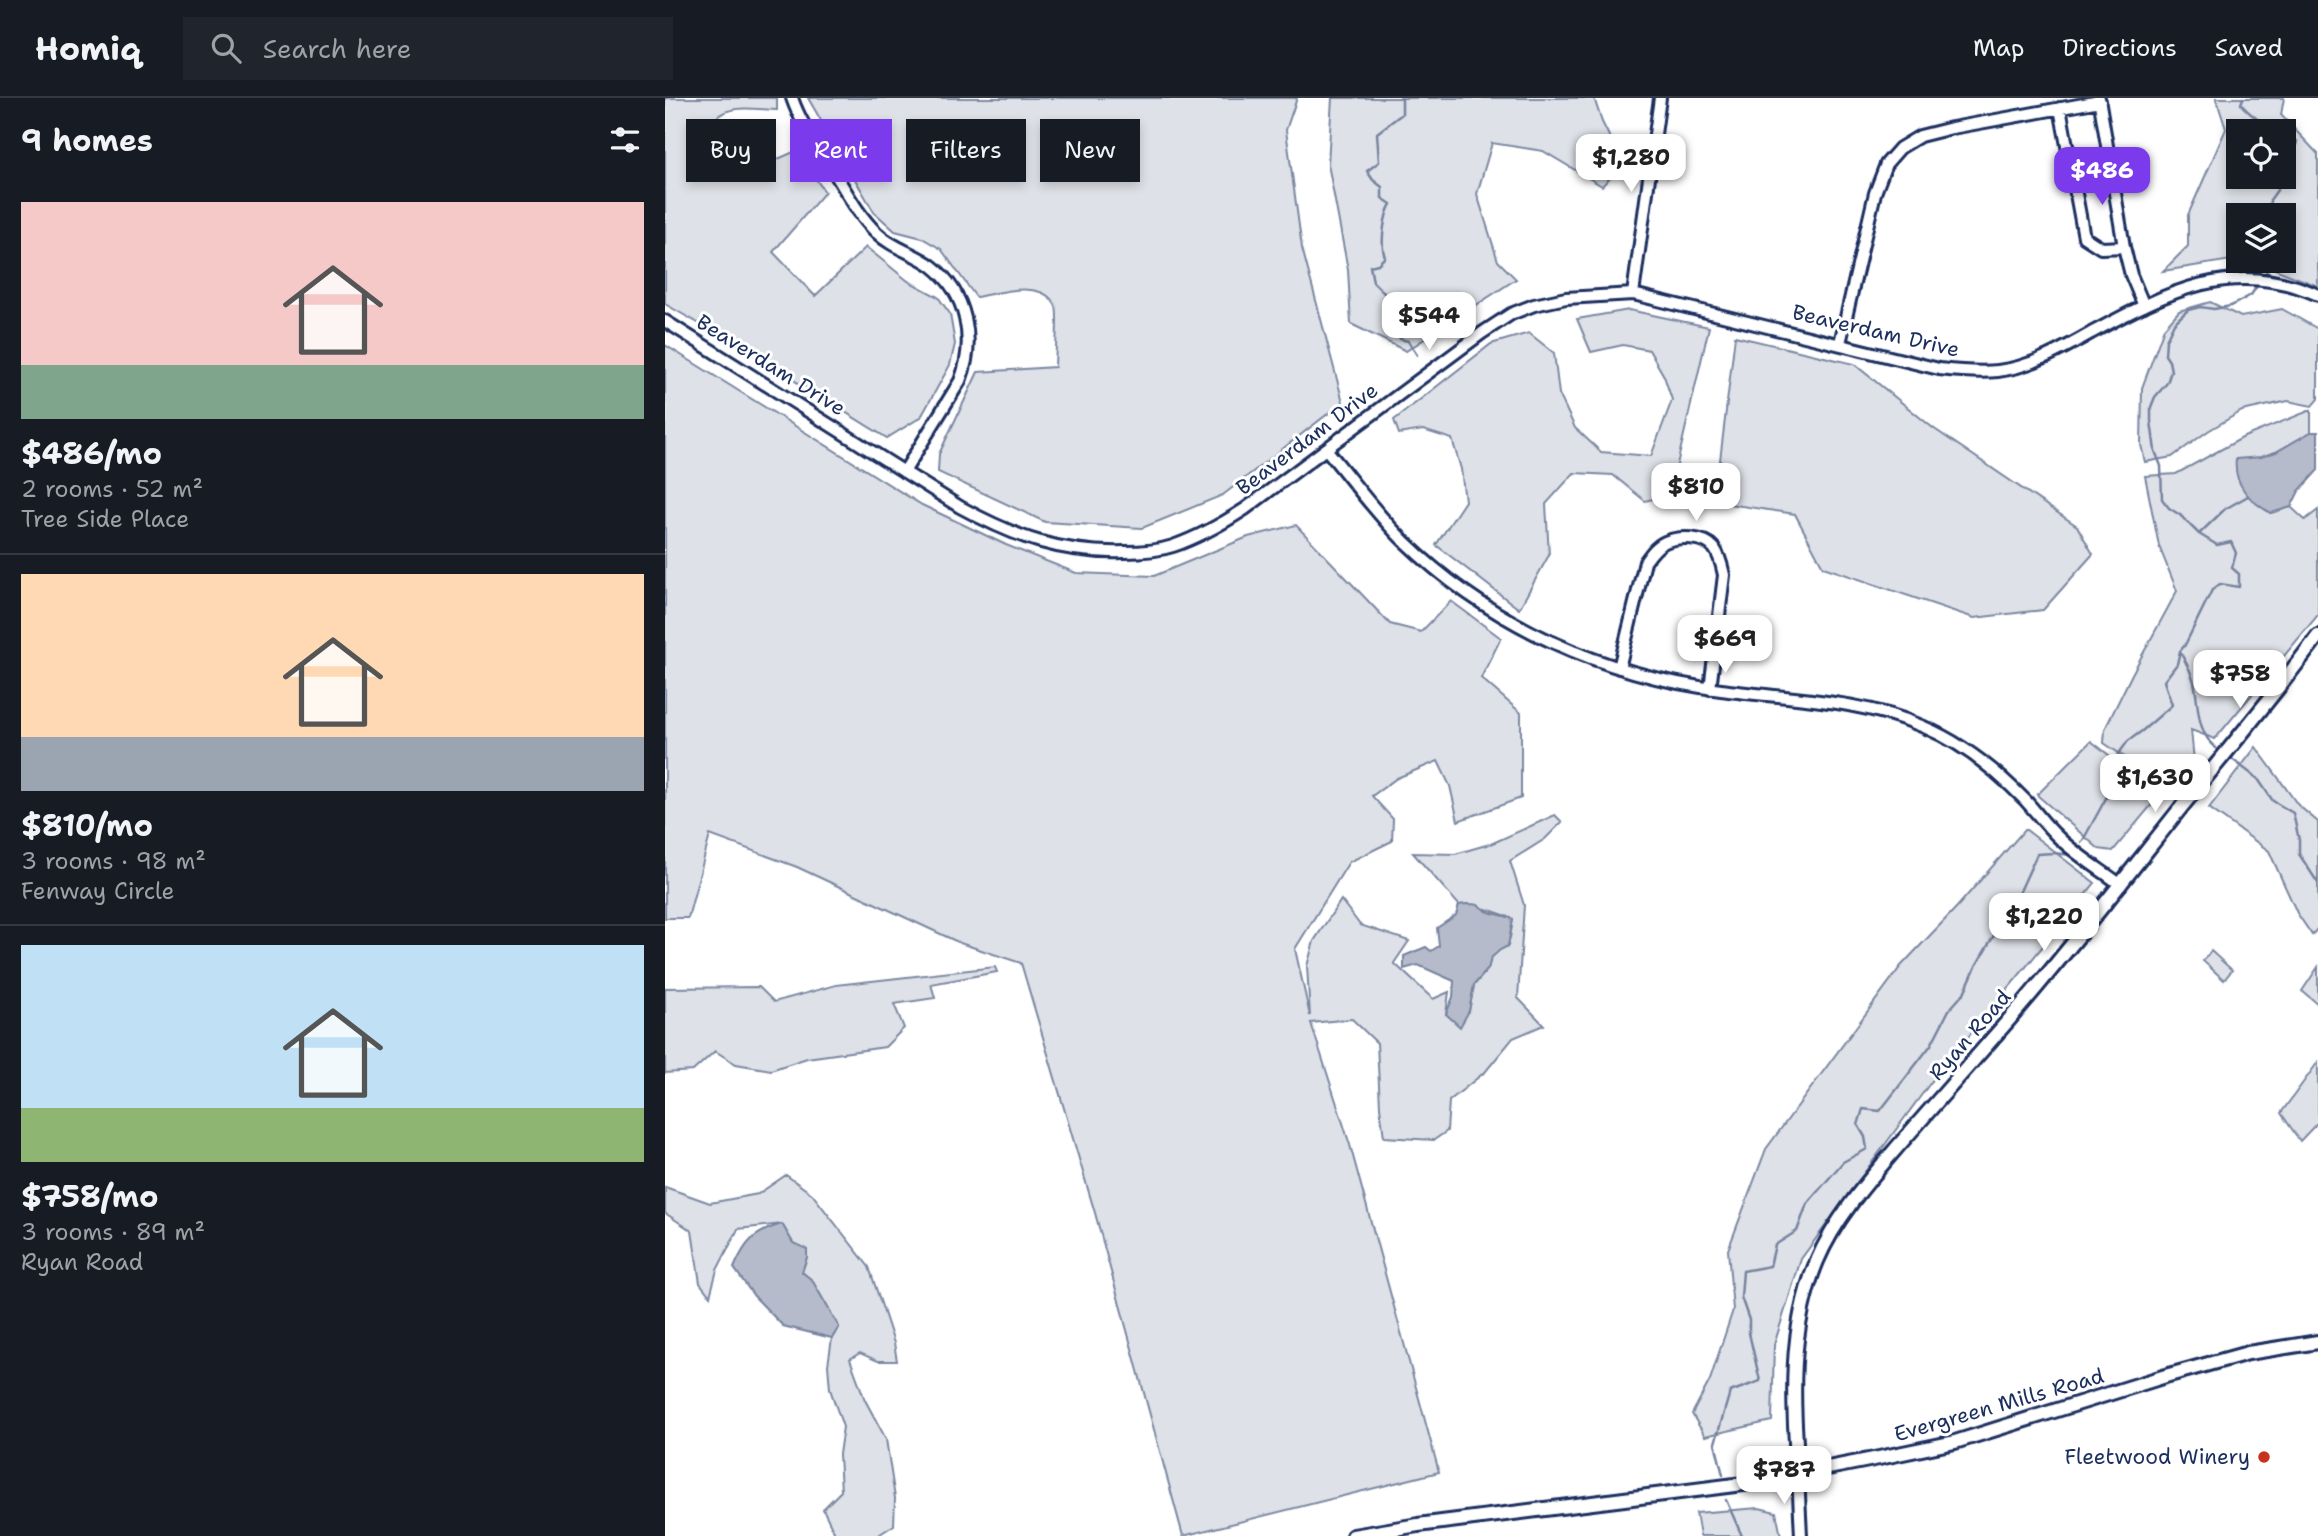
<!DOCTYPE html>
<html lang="en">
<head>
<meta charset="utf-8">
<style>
	body { margin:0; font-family:"Shantell Sans",sans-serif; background:#20242c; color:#f1f3f6; height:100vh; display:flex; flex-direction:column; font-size:26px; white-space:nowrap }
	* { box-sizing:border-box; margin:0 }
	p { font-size:23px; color:#9ea1a6 }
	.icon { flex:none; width:38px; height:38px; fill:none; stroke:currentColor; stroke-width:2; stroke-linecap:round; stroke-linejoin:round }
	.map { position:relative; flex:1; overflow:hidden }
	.sheet { display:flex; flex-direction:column; background:#171b24; width:665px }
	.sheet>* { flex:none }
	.hud { position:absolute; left:21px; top:21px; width:665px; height:63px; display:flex; gap:14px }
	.buttons { position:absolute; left:1561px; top:21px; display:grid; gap:14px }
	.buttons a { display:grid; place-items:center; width:70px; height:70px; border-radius:0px; background:#171b24; box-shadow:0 4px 10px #0003; font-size:35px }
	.price { position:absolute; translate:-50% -60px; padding:0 16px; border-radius:14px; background:#fff; color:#222; font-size:23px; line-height:46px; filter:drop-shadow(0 2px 4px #0008) }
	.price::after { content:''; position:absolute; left:50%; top:42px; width:21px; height:16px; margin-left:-10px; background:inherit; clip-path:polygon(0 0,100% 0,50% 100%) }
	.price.selected { background:#7c3aed; color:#fff }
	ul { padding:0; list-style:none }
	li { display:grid; align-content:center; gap:14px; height:371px; padding:0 21px }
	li+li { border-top:2px solid #363941 }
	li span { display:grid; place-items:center; height:217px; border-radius:0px; color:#555 }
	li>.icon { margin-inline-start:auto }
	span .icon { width:126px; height:126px; fill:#fffc; stroke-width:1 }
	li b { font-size:30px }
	h2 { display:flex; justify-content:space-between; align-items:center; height:84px; padding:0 21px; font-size:30px }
	.chip { padding:0 24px; border-radius:0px; background:#171b24; box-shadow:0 4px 10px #0003; font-size:24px; line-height:63px }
	.chip.selected { background:#7c3aed; color:#fff }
	header { display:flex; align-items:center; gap:42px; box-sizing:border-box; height:98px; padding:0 35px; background:#171b24; border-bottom:2px solid #363941 }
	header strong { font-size:33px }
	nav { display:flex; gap:38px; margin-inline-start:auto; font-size:24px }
	.search { width:490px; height:63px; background:#20242c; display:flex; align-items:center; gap:18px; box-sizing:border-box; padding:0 24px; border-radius:0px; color:#9ea1a6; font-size:26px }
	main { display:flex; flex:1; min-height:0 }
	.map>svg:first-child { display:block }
	.green { fill:#dee1e7; stroke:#7c88a2; stroke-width:2; fill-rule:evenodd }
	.water { fill:#b5bbca; stroke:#77839f; stroke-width:2 }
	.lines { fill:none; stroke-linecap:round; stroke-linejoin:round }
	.stream { stroke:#77839f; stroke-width:2.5 }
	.minor-casing { stroke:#1b2f5e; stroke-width:16 }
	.major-casing { stroke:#1b2f5e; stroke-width:18 }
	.minor { stroke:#fff; stroke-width:10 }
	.major { stroke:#fff; stroke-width:12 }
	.poi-dot { fill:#c8321e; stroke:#fff; stroke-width:2.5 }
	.labels { text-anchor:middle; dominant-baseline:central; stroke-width:6; stroke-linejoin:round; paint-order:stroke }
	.street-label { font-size:21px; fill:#1b2f5e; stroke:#fff }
	.poi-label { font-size:21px; fill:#1b2f5e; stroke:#fff; text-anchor:end }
</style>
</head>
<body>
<header>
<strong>Homiq</strong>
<div class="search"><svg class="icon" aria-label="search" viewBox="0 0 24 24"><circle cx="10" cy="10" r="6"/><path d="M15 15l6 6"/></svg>Search here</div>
<nav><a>Map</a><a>Directions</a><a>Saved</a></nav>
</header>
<main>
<section class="sheet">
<h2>9 homes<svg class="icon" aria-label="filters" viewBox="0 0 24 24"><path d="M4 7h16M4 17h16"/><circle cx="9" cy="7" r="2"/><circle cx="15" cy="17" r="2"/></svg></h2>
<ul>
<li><span style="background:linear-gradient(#f6c9c9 75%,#7fa58c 0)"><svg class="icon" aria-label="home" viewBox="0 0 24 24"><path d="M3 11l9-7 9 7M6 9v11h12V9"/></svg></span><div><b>$486/mo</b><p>2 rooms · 52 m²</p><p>Tree Side Place</p></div></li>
<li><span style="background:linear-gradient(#ffd9b3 75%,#9aa5b1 0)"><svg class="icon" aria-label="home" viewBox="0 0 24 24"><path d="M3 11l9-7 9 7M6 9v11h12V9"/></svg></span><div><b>$810/mo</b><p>3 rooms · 98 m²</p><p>Fenway Circle</p></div></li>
<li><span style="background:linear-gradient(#bfe0f5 75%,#8fb573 0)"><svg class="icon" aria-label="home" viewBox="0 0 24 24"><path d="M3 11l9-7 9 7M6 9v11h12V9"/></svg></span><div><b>$758/mo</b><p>3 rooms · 89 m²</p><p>Ryan Road</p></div></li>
</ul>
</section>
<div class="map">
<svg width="1653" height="1438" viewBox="0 0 1653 1438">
	<rect width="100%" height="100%" fill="#fff"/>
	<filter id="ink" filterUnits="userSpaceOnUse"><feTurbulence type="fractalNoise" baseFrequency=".0143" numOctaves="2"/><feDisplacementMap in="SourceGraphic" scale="14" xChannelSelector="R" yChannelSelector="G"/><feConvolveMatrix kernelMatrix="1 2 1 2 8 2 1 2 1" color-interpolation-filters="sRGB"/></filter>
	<g filter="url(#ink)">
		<path class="green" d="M 0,0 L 112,0 L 112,12 C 80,11 51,3 40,39 L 53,62 L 66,73 L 97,68 L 131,53 L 160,94 L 108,154 L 150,198 L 201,149 L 243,183 L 273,199 L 285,216 L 290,246 L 285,267 L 256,319 L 222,340 L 85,255 L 0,206 Z
			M 143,0 L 632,0 L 621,32 L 637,150 L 678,304 L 558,397 L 477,430 L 380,424 L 273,374 L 274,356 L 313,274 L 390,269 C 390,257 394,218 391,209 C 380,180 334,195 311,199 L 276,151 L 257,140 L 230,133 L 209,114 Z
			M 667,0 L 929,0 L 937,24 L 958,66 L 937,88 L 878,53 L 827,45 L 812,96 L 833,163 L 851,181 L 741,253 L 686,226 L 683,172 L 663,66 Z
			M 1551,0 L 1619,0 L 1616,17 L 1653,56 L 1653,188 L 1589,163 L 1619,163 L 1619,117 L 1573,117 L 1573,161 L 1498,173 L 1523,148 L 1523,117 L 1561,31 ZM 1573,33 L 1619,33 L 1619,79 L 1573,79 Z
			M 1545,204 L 1576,219 L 1617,211 L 1653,231 L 1653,301 L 1647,308 L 1623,303 L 1577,313 L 1543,333 L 1507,359 L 1480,364 L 1476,347 L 1477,290 L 1499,230 L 1514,213 Z
			M 964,212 L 1044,229 L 1005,397 L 980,403 L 948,377 L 909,375 L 881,406 L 884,457 L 854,511 L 771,447 L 800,403 L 796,371 L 787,341 L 758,332 L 734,336 L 729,322 L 826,246 L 864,235 L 889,255 L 894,296 L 910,330 L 936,354 L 986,358 L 1007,302 L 999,278 L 984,252 L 958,247 L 926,254 L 912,221 Z
			M 1070,238 L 1189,266 L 1268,330 L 1412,428 L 1428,456 L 1378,512 L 1309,520 L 1158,469 L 1130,416 L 1050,404 Z
			M 0,247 L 257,407 L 341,447 L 411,475 L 489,478 L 583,439 L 631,427 L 725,526 L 756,534 L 786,503 L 836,540 L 816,580 L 856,615 L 856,700 L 793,723 L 785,688 L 773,663 L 732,680 L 707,698 L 728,721 L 727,743 L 684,764 L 630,851 L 645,918 L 642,868 L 649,843 L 676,802 L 695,827 L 744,843 L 729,865 L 768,901 L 784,894 L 781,916 L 804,913 L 809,887 L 823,871 L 826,860 L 845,840 L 848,821 C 836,815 806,805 794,807 L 748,755 L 790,756 L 828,745 L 890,717 L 897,724 L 880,741 L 845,763 L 859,807 L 853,900 L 879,927 L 848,940 L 821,973 L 784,1003 L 782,1033 L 769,1042 L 719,1039 L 715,1009 L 712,945 L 687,921 L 646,925 L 685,1047 L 774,1374 L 518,1438 L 430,1115 L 356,865 L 295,845 L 132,769 L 45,737 L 23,820 L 0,820 Z
			M 1646,312 L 1646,334 L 1611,354 L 1596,359 L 1605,415 L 1626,409 L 1640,422 L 1653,412 L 1653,517 L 1550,641 L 1526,632 L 1529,663 L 1505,690 L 1439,645 L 1440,631 L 1467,576 L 1512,493 L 1494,448 L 1480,378 L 1511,376 L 1579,339 Z
			M 1426,643 L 1495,697 L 1448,753 L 1434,751 L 1372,697 Z
			M 1591,649 L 1633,707 L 1653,724 L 1653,830 L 1647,837 L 1632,815 L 1604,753 L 1544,710 Z
			M 1360,731 L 1430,785 L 1266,984 L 1136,1161 L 1109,1247 L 1107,1323 L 1040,1338 L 1027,1316 L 1045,1282 L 1068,1212 L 1063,1152 L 1101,1051 L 1236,868 L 1292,809 Z
			M 1546,853 L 1567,872 L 1559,882 L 1538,863 Z
			M 330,869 L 332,874 L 266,886 L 270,900 L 229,906 L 239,930 L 220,949 L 142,960 L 106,972 L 71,966 L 50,953 L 28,973 L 0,975 L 0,890 L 94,889 L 109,904 L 171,887 Z
			M 1653,869 L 1653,906 L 1637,893 Z
			M 1653,964 L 1653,1024 L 1635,1043 L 1616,1015 Z
			M 121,1077 L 147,1096 L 204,1169 L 229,1245 L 232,1263 L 213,1263 L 195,1255 L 185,1261 L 200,1302 L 221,1341 L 230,1400 L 229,1427 L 212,1438 L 171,1438 L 158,1411 L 176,1393 L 174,1356 L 178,1329 L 165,1291 L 163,1267 L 167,1240 L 174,1229 L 147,1183 L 137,1174 L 142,1159 L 128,1145 L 117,1126 L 73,1131 L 52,1172 L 45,1198 L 35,1185 L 27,1133 L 0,1115 L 0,1089 L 45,1105 L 93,1096 Z
			M 1094,1410 L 1111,1414 L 1116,1438 L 1035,1438 L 1031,1415 Z"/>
		<path class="water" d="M 1646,334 L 1653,334 L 1653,372 L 1634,393 L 1626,409 L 1606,415 C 1585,404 1568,386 1571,361 L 1596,359 L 1611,354 Z
			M 802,806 C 819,806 812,809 824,814 C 832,817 840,817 848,821 L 843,848 L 835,852 L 826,860 L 823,871 L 809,887 L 804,913 L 795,929 L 781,916 L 788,899 L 789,883 L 753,867 L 739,871 L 739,858 L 761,849 L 766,853 L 774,848 L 772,830 L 791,817 L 794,807 Z
			M 117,1126 L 128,1145 L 142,1151 L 142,1159 L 137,1174 L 147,1182 L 174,1229 L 167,1240 L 118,1228 L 89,1198 L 69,1170 C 80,1144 89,1134 117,1126 Z"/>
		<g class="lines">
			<path class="stream" d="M 737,0 L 737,16 L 712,35 L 714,64 L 702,73 L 708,82 L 717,89 L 717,100 L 726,106 C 719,117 715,147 720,159 L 713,166 L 705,168 L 708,184 L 724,200 L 735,241 L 743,243 L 752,257
				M 1578,0 L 1576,6 C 1584,17 1597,22 1604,33
				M 1604,117 L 1605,102 L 1625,74 L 1632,43 L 1621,37 L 1619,38
				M 1598,179 L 1608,163
				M 1534,436 L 1560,411 L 1583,398
				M 1515,554 C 1521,564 1526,573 1529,584 C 1534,607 1531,634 1551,650
				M 1567,661 L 1593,681 L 1608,703 L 1628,715 L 1634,742 L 1634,756 L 1653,785
				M 1417,744 L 1446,691 L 1450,661 L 1463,643 L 1477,633 L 1507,607 L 1499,583 L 1512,566 L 1515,553 L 1520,547 L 1547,492 L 1555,486 L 1574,489 L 1574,476 L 1567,470 L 1571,455 L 1566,444 L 1552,447 L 1534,436 L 1515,417 L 1504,410 L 1497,401 L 1496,368 L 1490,353 L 1486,323 L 1486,309 L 1490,299 L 1502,285 L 1506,273 L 1504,263 L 1500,257 L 1501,242 L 1509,225 L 1523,212 L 1535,209 L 1549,211 L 1566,208 L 1586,197 L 1594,185
				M 1058,1377 L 1050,1345 L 1065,1294 L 1095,1283 L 1084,1235 L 1084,1222 L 1076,1199 L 1078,1173 L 1105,1168 L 1110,1147 L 1132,1133 L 1142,1106 L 1178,1064 L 1202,1051 L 1200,1039 L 1193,1027 L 1198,1011 L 1215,1013 L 1266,947 L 1284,912 L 1299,895 L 1311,868 L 1356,791 L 1372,756 L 1389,755 L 1406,757
				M 1061,1402 L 1077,1438"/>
			<g class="minor-casing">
				<path id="minor" d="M 127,0 C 136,27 154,50 169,74 C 182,95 194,118 212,135 C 227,150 250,155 267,168 C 302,195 311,243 295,283 L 239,374
					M 1434,0 L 1459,149 L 1466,177 L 1479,208
					M 1395,10 L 1419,139 L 1436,150 L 1459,149
					M 968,196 L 995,0
					M 0,223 L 295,409 C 350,439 396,456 460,454 C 475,454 493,453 508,448 C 534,439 557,426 580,411 L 817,235 L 846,216 L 869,207 L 901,200 L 968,196 L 1274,271 C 1293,273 1313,275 1333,273 C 1366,269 1398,251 1426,235 C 1502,194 1568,159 1653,197
					M 1175,245 L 1210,95 L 1221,66 L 1235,50 L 1255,38 L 1287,30 L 1435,3
					M 661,351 C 687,382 711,416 740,444 C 826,527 938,577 1056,592 C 1123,601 1197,601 1259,629 C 1299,646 1331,672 1361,703 C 1372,715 1381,728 1393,739 C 1411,757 1435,771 1456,787
					M 954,570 L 980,464 C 985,457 991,448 1000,444 C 1014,438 1039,438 1049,450 C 1055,458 1057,468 1059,477 L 1045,591
					M 1133,1376 L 1136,1438"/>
			</g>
			<g class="major-casing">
				<path id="major" d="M 1133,1376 C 1128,1302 1123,1233 1152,1163 C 1170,1120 1204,1082 1234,1047 C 1270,1006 1306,965 1342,924 C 1403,854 1460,780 1518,707 C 1564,651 1610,596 1653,538
					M 688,1438 L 753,1427 L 1086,1385 L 1214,1360 L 1290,1344 L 1504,1277 L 1583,1255 L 1653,1244"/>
			</g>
			<use href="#minor" class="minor"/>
			<use href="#major" class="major"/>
		</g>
	</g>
	<circle class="poi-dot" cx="1599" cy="1359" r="7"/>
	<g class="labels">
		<g class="street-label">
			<text transform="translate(1211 233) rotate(13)">Beaverdam Drive</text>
			<text transform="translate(106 267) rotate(32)">Beaverdam Drive</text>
			<text transform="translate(642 341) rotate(-37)">Beaverdam Drive</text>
			<text transform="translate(1305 937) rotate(-49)">Ryan Road</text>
			<text transform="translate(1334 1307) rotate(-16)">Evergreen Mills Road</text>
		</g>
		<g class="poi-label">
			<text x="1585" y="1359">Fleetwood Winery</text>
		</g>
	</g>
</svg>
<div class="buttons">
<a><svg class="icon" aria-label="locate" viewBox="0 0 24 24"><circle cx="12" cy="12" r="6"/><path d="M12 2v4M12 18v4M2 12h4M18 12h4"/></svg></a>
<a><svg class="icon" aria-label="layers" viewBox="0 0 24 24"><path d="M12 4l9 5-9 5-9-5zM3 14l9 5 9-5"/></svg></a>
</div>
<b class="price" style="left:966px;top:96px">$1,280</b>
<b class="price selected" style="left:1437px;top:109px">$486</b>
<b class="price" style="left:764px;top:254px">$544</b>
<b class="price" style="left:1031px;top:425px">$810</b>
<b class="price" style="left:1060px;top:577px">$669</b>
<b class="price" style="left:1575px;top:612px">$758</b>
<b class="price" style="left:1490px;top:716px">$1,630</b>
<b class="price" style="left:1379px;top:855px">$1,220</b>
<b class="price" style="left:1119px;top:1408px">$787</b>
<div class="hud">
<a class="chip">Buy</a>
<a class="chip selected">Rent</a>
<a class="chip">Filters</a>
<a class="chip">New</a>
</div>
</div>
</main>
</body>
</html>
